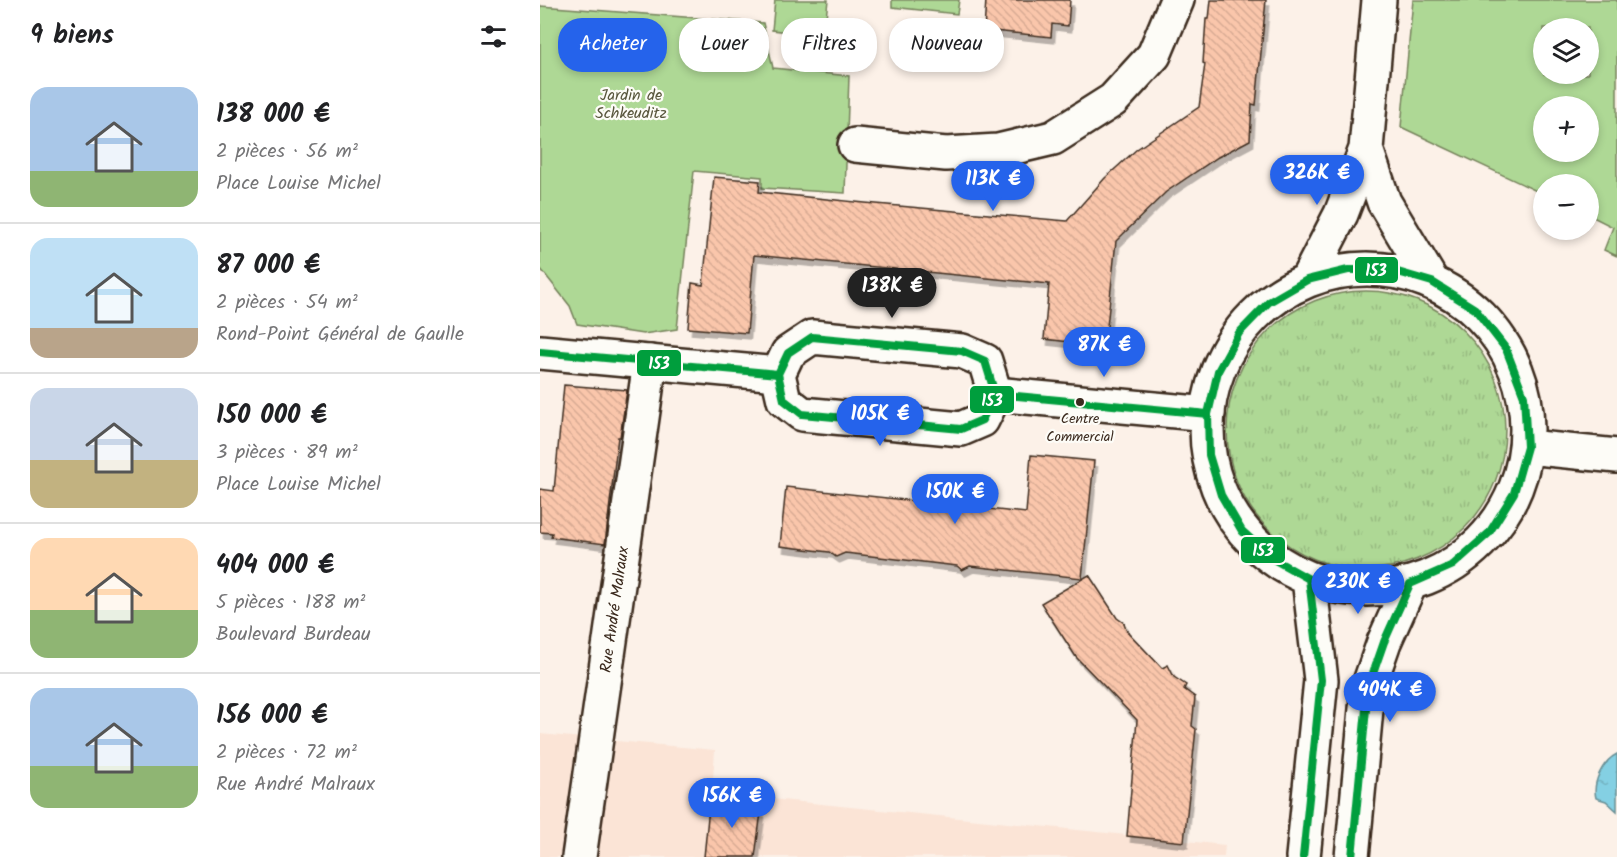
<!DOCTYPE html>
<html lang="fr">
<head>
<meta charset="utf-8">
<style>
	body { margin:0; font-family:Kalam,sans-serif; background:#f6f6f6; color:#202124; height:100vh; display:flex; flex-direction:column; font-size:22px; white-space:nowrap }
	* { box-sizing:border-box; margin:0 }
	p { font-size:20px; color:#757577 }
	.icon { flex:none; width:33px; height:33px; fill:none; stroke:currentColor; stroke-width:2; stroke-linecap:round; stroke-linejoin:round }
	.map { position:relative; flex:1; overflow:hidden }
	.details { display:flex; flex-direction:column; background:#fff; width:540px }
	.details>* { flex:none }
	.hud { position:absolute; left:18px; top:18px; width:570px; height:54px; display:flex; gap:12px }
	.controls { position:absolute; left:993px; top:18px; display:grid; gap:12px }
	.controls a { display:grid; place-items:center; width:66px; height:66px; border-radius:50%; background:#fff; box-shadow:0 3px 9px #0003; font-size:30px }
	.price { position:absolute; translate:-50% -51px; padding:0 14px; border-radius:21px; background:#2563eb; color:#fff; font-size:20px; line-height:39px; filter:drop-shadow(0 2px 3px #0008) }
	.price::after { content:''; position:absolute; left:50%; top:36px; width:18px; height:14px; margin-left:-9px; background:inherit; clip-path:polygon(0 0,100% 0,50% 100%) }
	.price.active { background:#222; color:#fff }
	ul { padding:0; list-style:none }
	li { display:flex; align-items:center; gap:18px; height:150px; padding:0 30px }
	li+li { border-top:2px solid #e0e0e0 }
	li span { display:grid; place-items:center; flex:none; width:168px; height:120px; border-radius:18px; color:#555 }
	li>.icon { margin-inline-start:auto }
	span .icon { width:72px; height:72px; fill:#fffc; stroke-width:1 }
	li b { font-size:26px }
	h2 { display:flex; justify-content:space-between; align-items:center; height:72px; padding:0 30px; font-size:26px }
	.pill { padding:0 21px; border-radius:24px; background:#fff; box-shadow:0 3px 9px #0003; font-size:21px; line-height:54px }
	.pill.active { background:#2563eb; color:#fff }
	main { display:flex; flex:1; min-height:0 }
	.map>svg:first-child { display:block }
	.built { fill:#fbe4d6 }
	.grass { fill:url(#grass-tufts); stroke:#74815a; stroke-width:1.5 }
	.garden { fill:#aed895; stroke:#74815a; stroke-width:1.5; fill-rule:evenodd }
	.water { fill:url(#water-ripples); stroke:#678e94; stroke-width:1.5 }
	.building { fill:url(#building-back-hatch); stroke:#3b2a1e; stroke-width:1.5; filter:url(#shadow) }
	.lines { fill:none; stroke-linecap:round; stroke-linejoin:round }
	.minor-casing { stroke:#3b2a1e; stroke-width:38 }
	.major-casing { stroke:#3b2a1e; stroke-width:38 }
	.minor { stroke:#fdfcf7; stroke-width:33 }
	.major { stroke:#fdfcf7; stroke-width:33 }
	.bus-1-casing { stroke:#fdfcf7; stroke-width:12 }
	.bus-1 { stroke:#009e3d; stroke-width:8 }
	.bus-dot { fill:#3b2a1e; stroke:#fdfcf7; stroke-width:2 }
	.labels { text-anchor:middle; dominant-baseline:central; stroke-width:4.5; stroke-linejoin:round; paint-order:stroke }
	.bus-label { font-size:14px; fill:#3b2a1e; stroke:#fdfcf7 }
	.park-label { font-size:16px; fill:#58563c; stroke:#fdfcf7 }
	.street-label { font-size:16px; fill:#3b2a1e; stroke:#fdfcf7 }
	.line-badge { stroke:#fdfcf7; stroke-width:2 }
	.badge-label { font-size:16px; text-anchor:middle; font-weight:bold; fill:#fff }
</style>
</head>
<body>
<main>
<section class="details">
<h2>9 biens<svg class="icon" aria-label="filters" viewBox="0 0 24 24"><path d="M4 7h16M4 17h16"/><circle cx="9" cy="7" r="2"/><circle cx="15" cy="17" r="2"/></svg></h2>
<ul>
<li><span style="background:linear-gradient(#a9c7e8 70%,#8fb573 0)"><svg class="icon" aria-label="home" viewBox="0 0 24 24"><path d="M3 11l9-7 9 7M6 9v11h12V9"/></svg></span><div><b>138 000 €</b><p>2 pièces · 56 m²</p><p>Place Louise Michel</p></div></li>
<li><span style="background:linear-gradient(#bfe0f5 75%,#b9a48a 0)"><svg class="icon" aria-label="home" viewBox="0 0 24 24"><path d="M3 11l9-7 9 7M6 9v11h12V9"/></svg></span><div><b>87 000 €</b><p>2 pièces · 54 m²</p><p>Rond-Point Général de Gaulle</p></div></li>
<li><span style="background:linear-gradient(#c9d6e8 60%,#c2b280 0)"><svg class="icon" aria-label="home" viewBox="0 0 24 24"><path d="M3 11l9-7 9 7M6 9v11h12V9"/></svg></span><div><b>150 000 €</b><p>3 pièces · 89 m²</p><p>Place Louise Michel</p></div></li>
<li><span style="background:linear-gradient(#ffd9b3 60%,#8fb573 0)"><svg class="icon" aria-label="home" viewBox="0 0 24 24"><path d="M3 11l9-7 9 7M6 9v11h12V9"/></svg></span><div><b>404 000 €</b><p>5 pièces · 188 m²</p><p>Boulevard Burdeau</p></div></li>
<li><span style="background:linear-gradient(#a9c7e8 65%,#8fb573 0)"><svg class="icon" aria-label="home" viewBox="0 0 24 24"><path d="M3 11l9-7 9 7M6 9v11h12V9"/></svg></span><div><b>156 000 €</b><p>2 pièces · 72 m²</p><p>Rue André Malraux</p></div></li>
</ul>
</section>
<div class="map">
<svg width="1077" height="857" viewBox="0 0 1077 857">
	<defs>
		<pattern id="grass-tufts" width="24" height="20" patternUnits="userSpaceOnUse" patternTransform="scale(1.5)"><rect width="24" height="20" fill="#aed895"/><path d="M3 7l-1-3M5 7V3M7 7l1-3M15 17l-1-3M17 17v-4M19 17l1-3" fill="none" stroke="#97ba80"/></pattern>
		<pattern id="water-ripples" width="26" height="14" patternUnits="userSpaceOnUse" patternTransform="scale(1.5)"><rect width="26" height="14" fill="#84d0e3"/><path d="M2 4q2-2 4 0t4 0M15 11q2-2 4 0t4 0" fill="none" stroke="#73b3c2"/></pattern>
		<pattern id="building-back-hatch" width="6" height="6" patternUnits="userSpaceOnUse" patternTransform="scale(1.5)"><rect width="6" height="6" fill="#fac6ab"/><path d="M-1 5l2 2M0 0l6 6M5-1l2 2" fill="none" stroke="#d7aa93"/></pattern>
		<filter id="shadow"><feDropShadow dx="3.5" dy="6" stdDeviation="0" flood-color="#0004"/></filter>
	</defs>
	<rect width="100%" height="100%" fill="#fcf1e8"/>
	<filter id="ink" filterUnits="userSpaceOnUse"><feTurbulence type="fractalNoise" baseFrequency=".0167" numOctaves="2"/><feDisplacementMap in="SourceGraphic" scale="12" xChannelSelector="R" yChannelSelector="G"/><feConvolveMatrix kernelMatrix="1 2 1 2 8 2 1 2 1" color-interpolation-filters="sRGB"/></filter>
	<g filter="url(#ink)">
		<path class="built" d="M 0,734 L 175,750 L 172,793 L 685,845 L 684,857 L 0,857 Z"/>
		<path class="grass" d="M687 430a139 139 0 1 1 278 0a139 139 0 1 1-278 0Z"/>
		<path class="garden" d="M 235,0 L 288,0 L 284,36 L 232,30 Z
			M 352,0 L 419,0 L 417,14 L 352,7 Z
			M 873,0 L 1077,0 L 1077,256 L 1064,250 L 1073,227 L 1049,215 L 1048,184 L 1004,184 L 1003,194 L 861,127 ZM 1004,28 L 1048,28 L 1048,74 L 1004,74 ZM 1004,106 L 1048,106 L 1048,152 L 1004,152 Z
			M 0,6 L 223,23 L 233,68 L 309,76 L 305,193 L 222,188 L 222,177 L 154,171 L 137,329 L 103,334 L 37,324 L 30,306 L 0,268 Z"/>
		<path class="water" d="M 1077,754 L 1077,811 L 1066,801 L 1056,798 C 1052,782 1063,761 1077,754 Z"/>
		<path class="building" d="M 446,0 L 530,0 L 528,26 L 512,24 L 511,37 L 444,30 Z
			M 671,0 L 726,0 L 716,105 L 712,104 L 710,140 L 678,157 L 626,192 L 576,241 L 565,346 L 504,339 L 509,284 L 214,255 L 207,333 L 148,328 L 152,283 L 163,285 L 174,177 L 220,181 L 219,192 L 325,203 L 527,221 L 565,178 L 597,149 L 659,107 L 665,64 L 663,63 L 666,19 L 669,19 Z
			M 24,385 L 87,390 L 80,437 L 78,437 L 65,544 L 11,537 L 12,533 L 0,532 L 0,489 L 14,491 Z
			M 491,455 L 554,461 L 542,578 L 430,566 L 422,570 L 417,566 L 305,553 L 296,557 L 289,552 L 240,546 L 246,487 L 486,513 Z
			M 549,575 L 577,618 L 584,623 L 587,631 L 622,668 L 628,665 L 634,677 L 646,685 L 644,689 L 655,697 L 652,726 L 656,729 L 644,842 L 587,836 L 597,720 L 536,657 L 501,603 Z
			M 170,797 L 210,800 L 209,810 L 221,812 L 215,857 L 164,857 Z"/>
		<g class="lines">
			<g class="minor-casing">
				<g id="minor">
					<path d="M 315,145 L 406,154 L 458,151 L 513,138 L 573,100 L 614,55 L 637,0"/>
					<path d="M 272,337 L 422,351 L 445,361 L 455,394 L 442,420 L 421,429 L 262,414 L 244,400 L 238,374 L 248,353 Z"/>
					<path d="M 0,352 L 238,374"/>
					<path d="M 455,394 L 668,414"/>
					<path d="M 987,447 L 1077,456"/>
					<path id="s1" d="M 39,857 L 110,362"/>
				</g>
			</g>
			<g class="major-casing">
				<path id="major" d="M 826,149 L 844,202 L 892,282
					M667 429a160 160 0 1 1 320 0a160 160 0 1 1-320 0Z
					M 767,280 L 801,214 L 826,149 L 839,0
					M 763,857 L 781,680 L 769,579
					M 812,857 L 828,688 L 844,642 L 870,584"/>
			</g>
			<use href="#minor" class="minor"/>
			<use href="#major" class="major"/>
			<g class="bus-1-casing">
				<path id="bus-1" d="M 272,337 L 422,351 L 445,361 L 455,394 L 442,420 L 421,429 L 262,414 L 244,400 L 238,374 L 248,353 Z
					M 0,352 L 238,374
					M 455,394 L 668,414
					M 763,857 L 781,680 L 769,579 L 733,559 L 702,531 L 681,495 L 669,455 L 668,414 L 678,371 L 699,333 L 729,302 L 767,280 L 808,270 L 851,270 L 892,282 L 935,309 L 966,349 L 984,396 L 987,447 L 974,493 L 949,533 L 913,565 L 870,584 L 844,642 L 828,688 L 812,857"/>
			</g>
			<use href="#bus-1" class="bus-1"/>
		</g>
	</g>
	<circle class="bus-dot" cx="540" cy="402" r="5"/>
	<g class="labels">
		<g class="bus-label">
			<text x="540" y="419">Centre<tspan x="540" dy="18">Commercial</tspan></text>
		</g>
		<g class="park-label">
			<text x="91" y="95">Jardin de<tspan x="91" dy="18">Schkeuditz</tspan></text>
		</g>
		<g class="street-label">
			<text stroke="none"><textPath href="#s1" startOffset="250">Rue André Malraux</textPath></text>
		</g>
	</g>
	<g class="line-badge">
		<rect x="814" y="256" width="45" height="28" rx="6" fill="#009e3d"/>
		<rect x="96" y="349" width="46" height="28" rx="6" fill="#009e3d"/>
		<rect x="429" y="385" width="46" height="29" rx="6" fill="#009e3d"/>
		<rect x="700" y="536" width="46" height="28" rx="6" fill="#009e3d"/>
	</g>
	<g class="badge-label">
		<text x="836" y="276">153</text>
		<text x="119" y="369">153</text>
		<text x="452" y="406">153</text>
		<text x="723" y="556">153</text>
	</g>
</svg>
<div class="controls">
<a><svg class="icon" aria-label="layers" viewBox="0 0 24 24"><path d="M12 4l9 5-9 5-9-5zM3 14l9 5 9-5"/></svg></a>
<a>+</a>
<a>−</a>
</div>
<b class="price" style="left:777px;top:206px">326K €</b>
<b class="price" style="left:453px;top:212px">113K €</b>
<b class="price active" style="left:352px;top:319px">138K €</b>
<b class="price" style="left:564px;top:378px">87K €</b>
<b class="price" style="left:340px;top:447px">105K €</b>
<b class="price" style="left:415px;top:525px">150K €</b>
<b class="price" style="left:818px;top:615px">230K €</b>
<b class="price" style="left:850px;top:723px">404K €</b>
<b class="price" style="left:192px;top:829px">156K €</b>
<div class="hud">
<a class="pill active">Acheter</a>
<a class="pill">Louer</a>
<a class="pill">Filtres</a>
<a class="pill">Nouveau</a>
</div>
</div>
</main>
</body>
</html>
